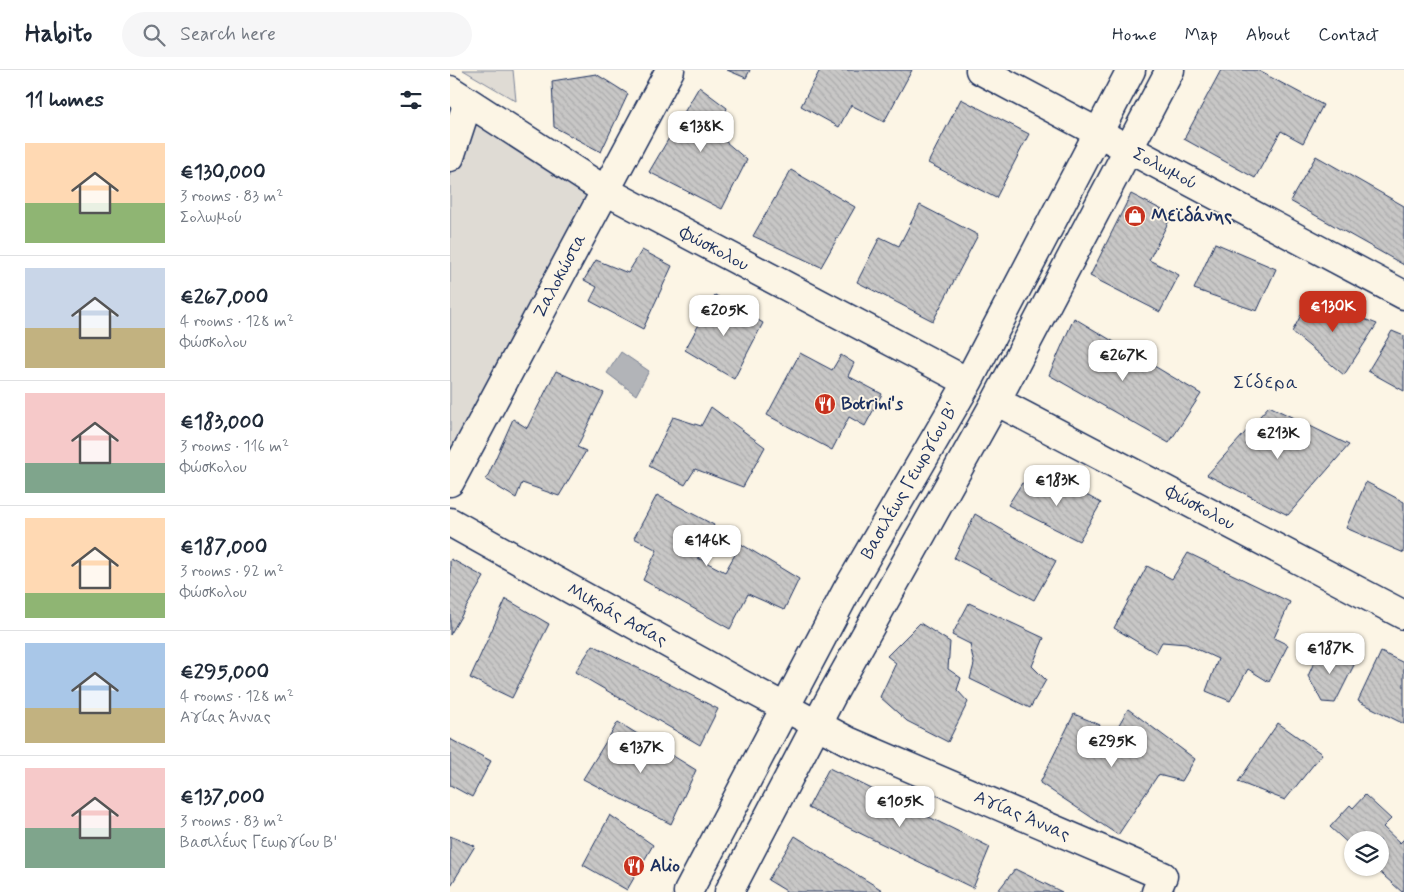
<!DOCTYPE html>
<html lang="en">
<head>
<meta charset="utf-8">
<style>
	body { margin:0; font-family:Mynerve,sans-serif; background:#f6f6f7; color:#1f2937; height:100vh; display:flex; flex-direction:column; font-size:19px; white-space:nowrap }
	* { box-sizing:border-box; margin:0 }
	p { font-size:16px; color:#747a83 }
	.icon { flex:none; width:28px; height:28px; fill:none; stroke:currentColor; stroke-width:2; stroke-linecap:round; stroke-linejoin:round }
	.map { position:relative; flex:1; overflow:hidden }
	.details { display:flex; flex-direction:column; background:#fff; width:450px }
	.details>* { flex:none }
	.controls { position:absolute; left:894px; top:761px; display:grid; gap:10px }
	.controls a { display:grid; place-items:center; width:45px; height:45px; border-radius:50%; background:#fff; box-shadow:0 1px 4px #0004; font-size:25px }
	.price { position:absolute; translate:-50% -42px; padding:0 11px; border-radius:10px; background:#fff; color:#222; font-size:16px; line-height:32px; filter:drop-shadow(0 1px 2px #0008) }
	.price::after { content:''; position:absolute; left:50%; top:30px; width:15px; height:11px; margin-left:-8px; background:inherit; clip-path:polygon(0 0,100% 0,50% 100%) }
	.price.active { background:#c8321e; color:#fff }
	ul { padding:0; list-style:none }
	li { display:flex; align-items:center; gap:15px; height:125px; padding:0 25px }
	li+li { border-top:1px solid #e0e1e3 }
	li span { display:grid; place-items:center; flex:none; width:140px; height:100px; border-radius:0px; color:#555 }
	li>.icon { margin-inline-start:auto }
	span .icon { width:60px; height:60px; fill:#fffc; stroke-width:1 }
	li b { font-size:21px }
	h2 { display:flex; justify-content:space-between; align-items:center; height:60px; padding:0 25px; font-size:21px }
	header { display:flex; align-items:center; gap:30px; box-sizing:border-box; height:70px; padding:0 25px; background:#fff; border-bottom:1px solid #e0e1e3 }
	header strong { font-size:24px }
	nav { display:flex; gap:28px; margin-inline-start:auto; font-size:18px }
	.search { width:350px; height:45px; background:#f6f6f7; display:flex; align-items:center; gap:12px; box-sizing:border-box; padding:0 18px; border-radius:28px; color:#747a83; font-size:19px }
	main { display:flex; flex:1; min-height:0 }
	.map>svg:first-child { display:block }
	.green { fill:#dfdbd4; stroke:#7d8599 }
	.water { fill:#b2b4b8; stroke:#767f94 }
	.building { fill:url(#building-back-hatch); stroke:#1b2f5e }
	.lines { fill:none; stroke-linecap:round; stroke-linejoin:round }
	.minor-casing { stroke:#1b2f5e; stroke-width:31 }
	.minor { stroke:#fcf5e5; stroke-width:28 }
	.labels { text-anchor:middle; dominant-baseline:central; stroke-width:4; stroke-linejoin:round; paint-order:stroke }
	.street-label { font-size:18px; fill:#1b2f5e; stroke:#fcf5e5 }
	.poi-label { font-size:18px; font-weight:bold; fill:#1b2f5e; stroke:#fcf5e5; text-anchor:start }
	.neighbourhood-label { font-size:19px; letter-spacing:1px; fill:#1b2f5e; stroke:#fcf5e5 }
</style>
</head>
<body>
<header>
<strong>Habito</strong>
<div class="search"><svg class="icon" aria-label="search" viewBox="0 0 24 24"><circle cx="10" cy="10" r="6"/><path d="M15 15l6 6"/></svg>Search here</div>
<nav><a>Home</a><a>Map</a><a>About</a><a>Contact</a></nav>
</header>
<main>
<section class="details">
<h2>11 homes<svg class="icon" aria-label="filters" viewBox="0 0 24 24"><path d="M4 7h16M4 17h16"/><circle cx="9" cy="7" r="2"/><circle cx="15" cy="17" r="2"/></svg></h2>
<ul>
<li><span style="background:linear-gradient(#ffd9b3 60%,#8fb573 0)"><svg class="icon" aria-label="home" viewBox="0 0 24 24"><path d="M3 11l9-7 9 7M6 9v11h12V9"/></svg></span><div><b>€130,000</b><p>3 rooms · 83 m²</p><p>Σολωμού</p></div></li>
<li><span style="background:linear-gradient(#c9d6e8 60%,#c2b280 0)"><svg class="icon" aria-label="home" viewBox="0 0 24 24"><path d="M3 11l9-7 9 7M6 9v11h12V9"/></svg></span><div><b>€267,000</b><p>4 rooms · 128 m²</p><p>Φώσκολου</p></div></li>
<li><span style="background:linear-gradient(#f6c9c9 70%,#7fa58c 0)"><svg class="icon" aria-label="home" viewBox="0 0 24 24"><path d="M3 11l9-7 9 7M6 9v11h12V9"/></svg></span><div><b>€183,000</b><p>3 rooms · 116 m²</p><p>Φώσκολου</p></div></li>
<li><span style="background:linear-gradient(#ffd9b3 75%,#8fb573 0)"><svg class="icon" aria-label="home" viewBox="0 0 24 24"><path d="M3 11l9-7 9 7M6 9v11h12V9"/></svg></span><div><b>€187,000</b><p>3 rooms · 92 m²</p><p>Φώσκολου</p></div></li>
<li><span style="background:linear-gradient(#a9c7e8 65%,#c2b280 0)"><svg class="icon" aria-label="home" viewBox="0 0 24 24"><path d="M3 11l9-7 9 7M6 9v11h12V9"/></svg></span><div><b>€295,000</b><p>4 rooms · 128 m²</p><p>Αγίας Άννας</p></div></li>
<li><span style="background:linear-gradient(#f6c9c9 60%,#7fa58c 0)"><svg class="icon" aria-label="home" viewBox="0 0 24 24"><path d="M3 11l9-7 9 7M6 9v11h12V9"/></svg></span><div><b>€137,000</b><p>3 rooms · 83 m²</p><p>Βασιλέως Γεωργίου Β'</p></div></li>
</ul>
</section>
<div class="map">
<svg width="954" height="822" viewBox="0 0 954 822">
	<defs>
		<pattern id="building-back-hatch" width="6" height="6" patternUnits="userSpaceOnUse" patternTransform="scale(1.25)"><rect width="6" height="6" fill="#c8c7c6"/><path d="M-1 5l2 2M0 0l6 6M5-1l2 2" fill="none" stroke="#ababac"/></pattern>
	</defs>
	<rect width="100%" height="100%" fill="#fcf5e5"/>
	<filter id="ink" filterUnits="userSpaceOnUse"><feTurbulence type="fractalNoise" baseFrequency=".02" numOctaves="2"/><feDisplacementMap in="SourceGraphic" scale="10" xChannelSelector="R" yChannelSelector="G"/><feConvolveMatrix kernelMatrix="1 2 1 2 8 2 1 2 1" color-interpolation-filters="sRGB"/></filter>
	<g filter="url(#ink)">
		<path class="green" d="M 13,0 L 63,0 L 66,31 Z
			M 18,32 L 156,121 L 0,388 L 0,86 Z"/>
		<path class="water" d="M 171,282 L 199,301 L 186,325 L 157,303 Z"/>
		<path class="building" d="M 277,0 L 300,0 L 296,8 Z
			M 370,0 L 462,0 L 434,52 L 401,35 L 389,57 L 351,36 Z
			M 771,0 L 807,0 L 873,35 L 853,73 L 831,61 L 805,108 L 734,69 Z
			M 146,4 L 178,24 L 151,82 L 104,57 L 102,11 Z
			M 249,17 L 277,38 L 268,65 L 297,90 L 272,139 L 199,102 Z
			M 511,29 L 579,64 L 546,128 L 478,93 Z
			M 866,86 L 954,136 L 954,195 L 840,131 Z
			M 341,100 L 405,137 L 371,197 L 303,166 Z
			M 681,124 L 722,145 L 699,190 L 729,205 L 710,242 L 640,206 Z
			M 470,135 L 528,165 L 483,251 L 407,212 L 430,167 L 449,176 Z
			M 765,173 L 826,199 L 807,241 L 744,219 Z
			M 192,180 L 222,196 L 193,259 L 140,231 L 147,217 L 134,210 L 146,190 L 178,203 Z
			M 265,225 L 313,253 L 284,309 L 235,280 Z
			M 860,228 L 927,254 L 894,305 L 842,262 Z
			M 624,248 L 751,324 L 719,373 L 599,305 Z
			M 942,261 L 954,266 L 954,321 L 918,301 Z
			M 350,283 L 382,300 L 391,285 L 404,293 L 398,306 L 432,324 L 415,356 L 399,347 L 382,380 L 317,345 Z
			M 106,301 L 154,323 L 127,377 L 136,381 L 109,426 L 72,413 L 66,428 L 36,410 L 63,349 L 77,358 Z
			M 819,336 L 899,375 L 838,445 L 757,405 Z
			M 261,337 L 315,377 L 293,417 L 245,399 L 235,415 L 199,396 L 223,347 L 251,356 Z
			M 605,408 L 651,433 L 629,471 L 558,435 L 572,413 L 597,420 Z
			M 916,412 L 954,432 L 954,483 L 896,458 Z
			M 207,425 L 264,455 L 248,488 L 275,502 L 291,474 L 349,509 L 334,540 L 298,524 L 280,559 L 193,510 L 207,480 L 184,468 Z
			M 525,444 L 606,491 L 584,530 L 504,488 Z
			M 738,483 L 840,532 L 824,568 L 838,575 L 819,612 L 798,599 L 780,631 L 756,621 L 768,589 L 736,574 L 712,572 L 706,583 L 664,558 L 697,496 L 722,509 Z
			M 1,489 L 34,507 L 0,565 L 0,491 Z
			M 56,529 L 99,554 L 62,628 L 20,608 Z
			M 519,533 L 594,568 L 582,596 L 596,610 L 580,638 L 520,609 L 524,594 L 520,574 L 502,565 Z
			M 470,553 L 500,572 L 498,599 L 511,608 L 507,620 L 518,632 L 498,672 L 457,651 L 430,627 L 446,593 L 437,586 Z
			M 143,575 L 268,639 L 250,675 L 125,602 Z
			M 870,579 L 906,591 L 885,633 L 872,632 L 858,606 Z
			M 931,582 L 954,593 L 954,654 L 908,631 Z
			M 678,639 L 745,689 L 732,711 L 708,705 L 668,765 L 590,713 L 624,644 L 650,655 L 643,672 L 656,677 Z
			M 168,652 L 246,700 L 221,754 L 133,709 Z
			M 828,653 L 872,684 L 835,730 L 788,712 Z
			M 0,669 L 41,691 L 22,727 L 0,715 Z
			M 379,698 L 540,777 L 523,818 L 358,738 Z
			M 915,725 L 941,749 L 933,757 L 950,773 L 954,769 L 954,820 L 952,822 L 925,798 L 930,798 L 930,770 L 902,770 L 902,777 L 880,757 L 900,735 L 903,738 Z
			M 160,745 L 203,775 L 177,820 L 133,795 Z
			M 0,766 L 25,776 L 0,817 Z
			M 345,766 L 432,820 L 431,822 L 338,822 L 318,810 Z
			M 565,799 L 612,822 L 547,822 Z"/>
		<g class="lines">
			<g class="minor-casing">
				<path id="minor" d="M 530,0 L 954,225
					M 0,20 L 156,121 L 518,312
					M 0,87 L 18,32
					M 546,331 L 954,545
					M 0,412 L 220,0
					M 0,452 L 293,615 L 398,671 L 713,806 L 706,822
					M 238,822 L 397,520 L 518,312 L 681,0
					M 279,822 L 381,627 L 546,331 L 720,0"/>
			</g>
			<use href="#minor" class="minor"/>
		</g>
	</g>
	<defs>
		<g id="shop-disc" transform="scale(1.125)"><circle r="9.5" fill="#c8321e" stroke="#fcf5e5"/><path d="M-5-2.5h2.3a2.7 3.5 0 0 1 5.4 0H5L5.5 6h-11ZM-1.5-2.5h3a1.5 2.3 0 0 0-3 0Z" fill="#fff"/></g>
		<g id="restaurant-disc" transform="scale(1.125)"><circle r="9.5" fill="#c8321e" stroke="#fcf5e5"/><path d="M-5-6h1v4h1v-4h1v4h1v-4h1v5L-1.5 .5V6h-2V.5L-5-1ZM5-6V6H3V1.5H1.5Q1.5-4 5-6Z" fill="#fff"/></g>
	</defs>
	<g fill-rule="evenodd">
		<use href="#shop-disc" x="685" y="146"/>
		<use href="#restaurant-disc" x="375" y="334"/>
		<use href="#restaurant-disc" x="184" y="796"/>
	</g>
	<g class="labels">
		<g class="street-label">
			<text transform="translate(715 99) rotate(28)">Σολωμού</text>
			<text transform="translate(264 179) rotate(28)">Φώσκολου</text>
			<text transform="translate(110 206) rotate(-62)">Ζαλοκώστα</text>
			<text transform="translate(460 411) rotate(-60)">Βασιλέως Γεωργίου Β'</text>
			<text transform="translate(750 438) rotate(28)">Φώσκολου</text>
			<text transform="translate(167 545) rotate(29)">Μικράς Ασίας</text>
			<text transform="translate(572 746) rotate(23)">Αγίας Άννας</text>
		</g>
		<g class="poi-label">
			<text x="701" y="146">Μεϊδάνης</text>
			<text x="391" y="334">Botrini's</text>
			<text x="200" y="796">Alio</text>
		</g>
		<g class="neighbourhood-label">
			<text x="816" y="312">Σίδερα</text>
		</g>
	</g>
</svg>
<div class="controls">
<a><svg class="icon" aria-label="layers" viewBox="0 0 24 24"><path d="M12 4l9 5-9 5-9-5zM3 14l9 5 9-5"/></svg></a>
</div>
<b class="price" style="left:251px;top:83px">€138K</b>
<b class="price active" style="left:883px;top:263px">€130K</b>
<b class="price" style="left:274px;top:267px">€205K</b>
<b class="price" style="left:673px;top:312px">€267K</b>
<b class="price" style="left:828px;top:390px">€213K</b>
<b class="price" style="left:607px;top:437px">€183K</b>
<b class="price" style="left:257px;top:497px">€146K</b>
<b class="price" style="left:880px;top:605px">€187K</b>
<b class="price" style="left:662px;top:698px">€295K</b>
<b class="price" style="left:191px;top:704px">€137K</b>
<b class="price" style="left:450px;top:758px">€105K</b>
</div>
</main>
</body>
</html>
